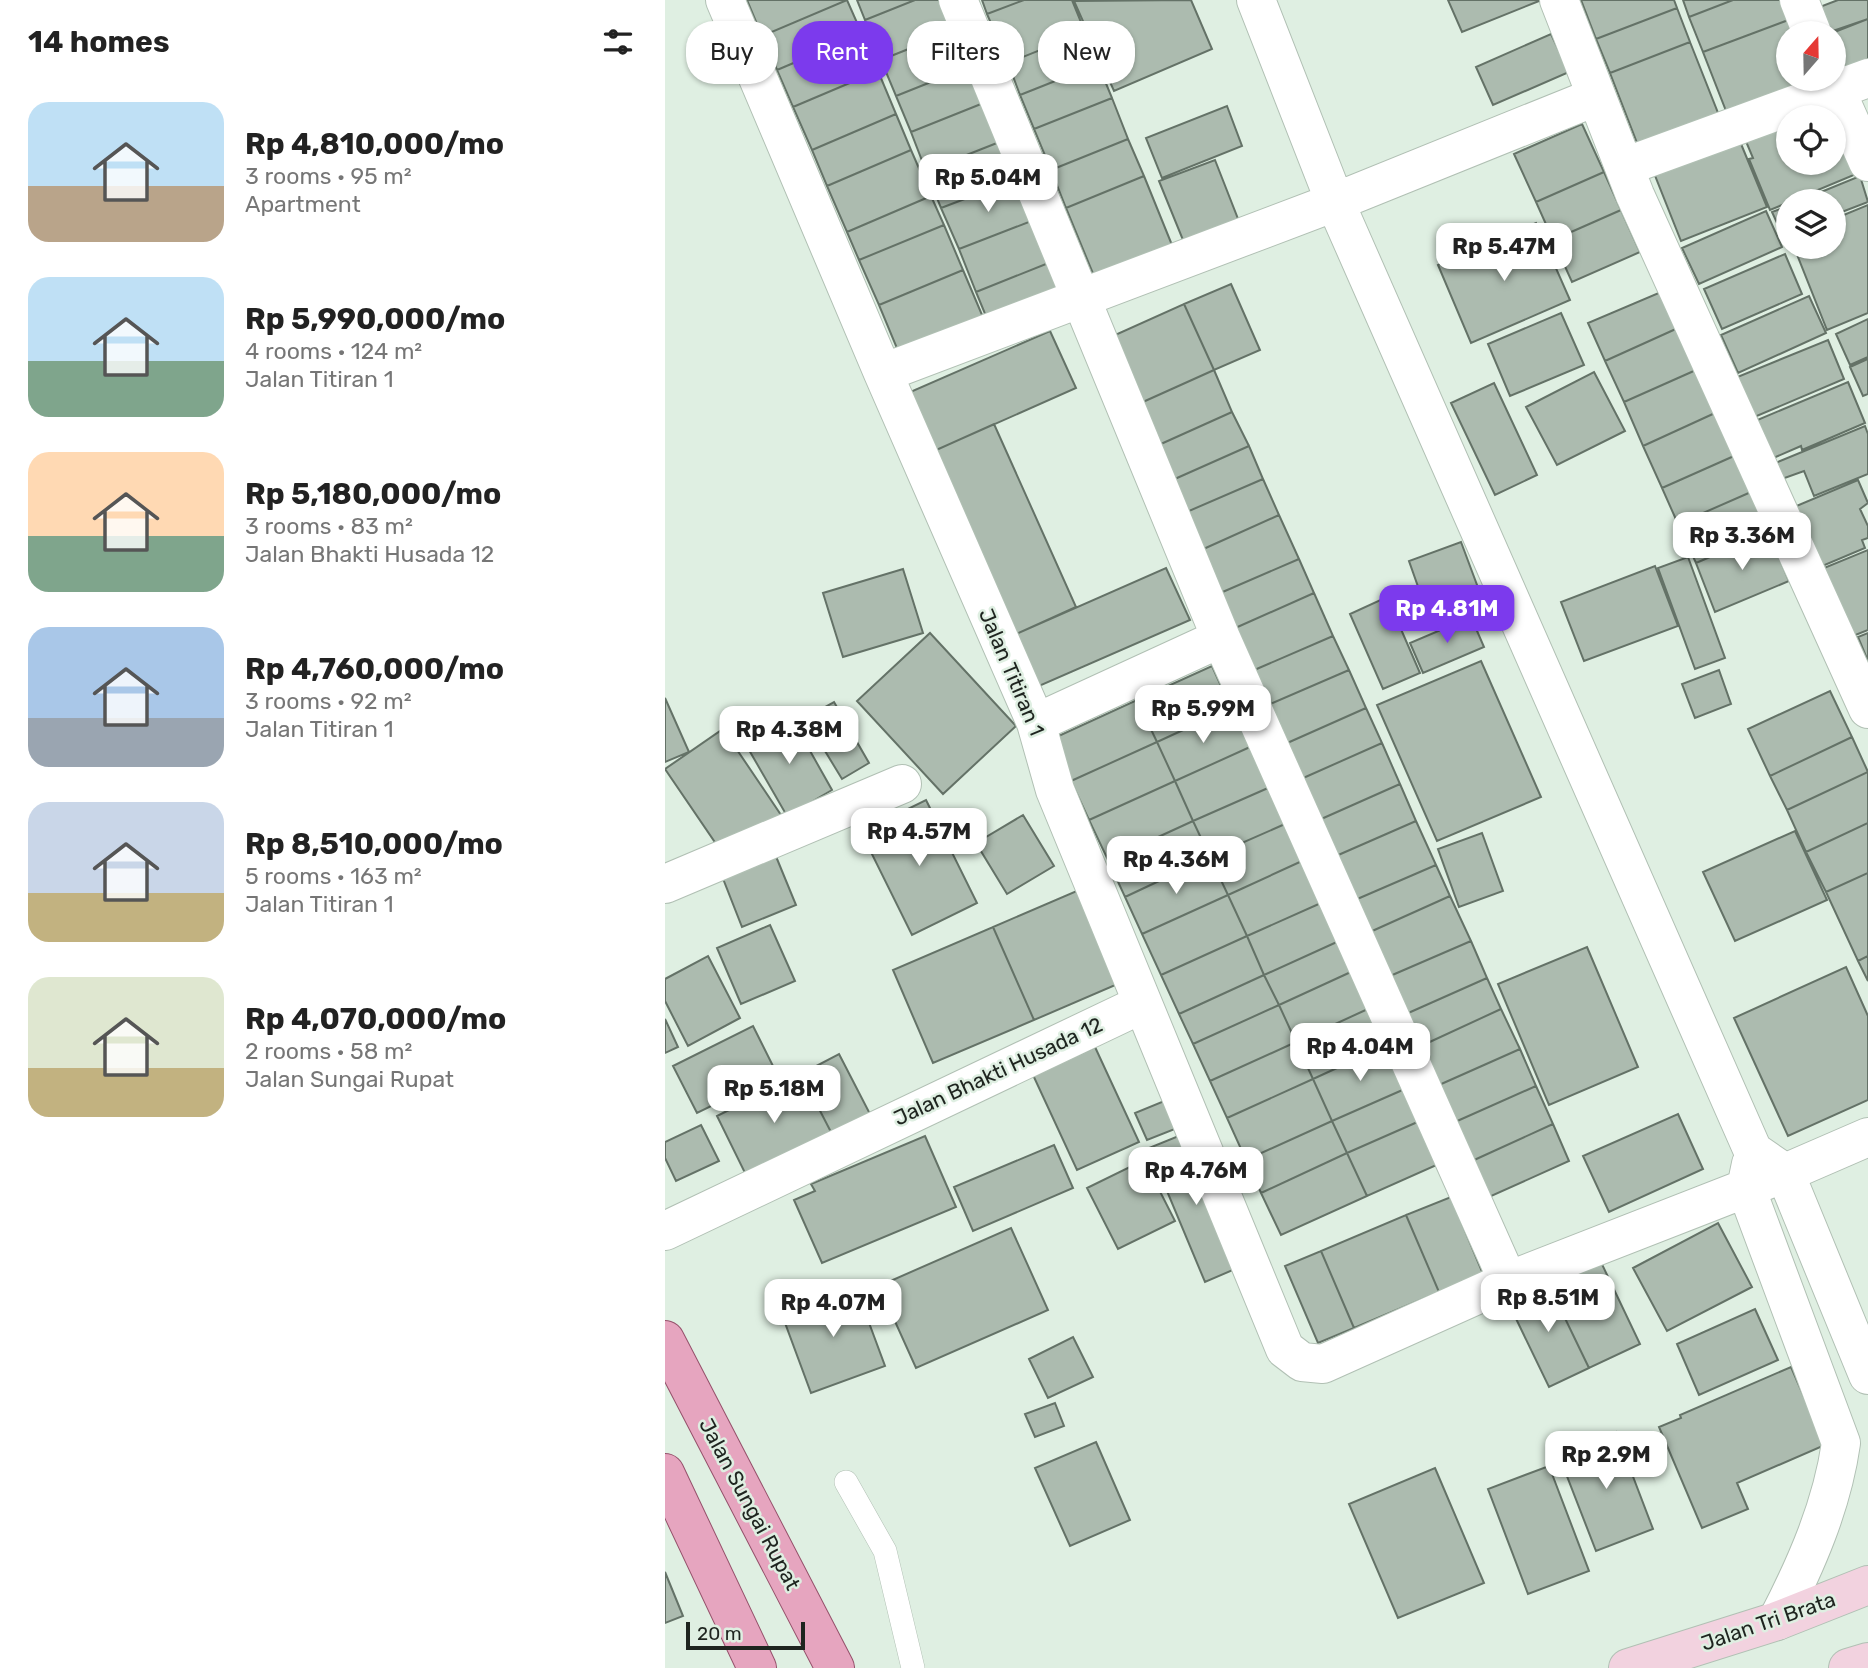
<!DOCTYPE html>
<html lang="en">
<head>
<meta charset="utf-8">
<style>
	body { margin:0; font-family:Rubik,sans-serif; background:#f6f6f6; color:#222; height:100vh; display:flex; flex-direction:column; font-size:26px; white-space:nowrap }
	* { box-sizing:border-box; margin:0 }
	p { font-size:23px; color:#767676 }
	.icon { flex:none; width:38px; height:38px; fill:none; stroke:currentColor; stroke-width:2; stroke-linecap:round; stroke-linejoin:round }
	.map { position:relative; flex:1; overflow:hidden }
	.details { display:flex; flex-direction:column; background:#fff; width:665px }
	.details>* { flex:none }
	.guide { position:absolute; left:21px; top:21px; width:665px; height:63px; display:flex; gap:14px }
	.needle { width:46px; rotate:20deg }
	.tools { position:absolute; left:1111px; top:21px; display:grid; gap:14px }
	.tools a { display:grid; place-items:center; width:70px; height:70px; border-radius:50%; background:#fff; box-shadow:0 2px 5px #0004; font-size:35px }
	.scale { position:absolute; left:21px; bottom:18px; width:119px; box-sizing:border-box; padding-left:7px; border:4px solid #1e241f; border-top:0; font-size:19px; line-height:24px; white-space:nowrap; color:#1e241f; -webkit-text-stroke:5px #dfefe2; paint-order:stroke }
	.price { position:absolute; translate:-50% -60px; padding:0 16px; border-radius:14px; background:#fff; color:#222; font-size:23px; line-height:46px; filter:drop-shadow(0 2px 4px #0008) }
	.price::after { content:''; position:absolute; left:50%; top:42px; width:21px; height:16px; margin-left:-10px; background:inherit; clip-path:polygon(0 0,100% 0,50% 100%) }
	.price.current { background:#7c3aed; color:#fff }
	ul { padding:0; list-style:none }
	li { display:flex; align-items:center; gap:21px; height:175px; padding:0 28px }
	li span { display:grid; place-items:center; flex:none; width:196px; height:140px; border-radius:21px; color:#555 }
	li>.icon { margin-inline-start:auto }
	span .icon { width:84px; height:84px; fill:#fffc; stroke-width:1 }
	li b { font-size:30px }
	h2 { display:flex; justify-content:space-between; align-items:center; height:84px; padding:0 28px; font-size:30px }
	.pill { padding:0 24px; border-radius:28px; background:#fff; box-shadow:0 2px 5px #0004; font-size:24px; line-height:63px }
	.pill.current { background:#7c3aed; color:#fff }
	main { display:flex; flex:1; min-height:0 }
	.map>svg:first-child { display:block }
	.building { fill:#acbbaf; stroke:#647267; stroke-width:2 }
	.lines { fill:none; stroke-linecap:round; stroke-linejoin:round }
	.lane-casing { stroke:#b1c0b4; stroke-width:24 }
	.street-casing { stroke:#b1c0b4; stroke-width:40 }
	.secondary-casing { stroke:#b1c0b4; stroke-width:40 }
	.primary-casing { stroke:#95516b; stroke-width:40 }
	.lane { stroke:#fff; stroke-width:23 }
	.street { stroke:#fff; stroke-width:38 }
	.secondary { stroke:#f2d2df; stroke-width:38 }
	.primary { stroke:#e6a5bf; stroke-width:38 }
	.labels { text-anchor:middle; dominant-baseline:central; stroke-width:5; stroke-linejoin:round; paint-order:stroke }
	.street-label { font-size:21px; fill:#1e241f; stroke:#dfefe2 }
</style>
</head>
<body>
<main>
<section class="details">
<h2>14 homes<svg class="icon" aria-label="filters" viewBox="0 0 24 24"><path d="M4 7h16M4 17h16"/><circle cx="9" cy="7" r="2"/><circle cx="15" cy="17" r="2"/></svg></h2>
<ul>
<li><span style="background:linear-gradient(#bfe0f5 60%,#b9a48a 0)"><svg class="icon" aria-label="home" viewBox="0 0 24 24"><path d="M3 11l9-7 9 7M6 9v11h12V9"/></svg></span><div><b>Rp 4,810,000/mo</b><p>3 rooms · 95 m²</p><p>Apartment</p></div></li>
<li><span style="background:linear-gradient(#bfe0f5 60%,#7fa58c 0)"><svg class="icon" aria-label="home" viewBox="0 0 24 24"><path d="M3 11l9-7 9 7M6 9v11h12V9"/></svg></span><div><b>Rp 5,990,000/mo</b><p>4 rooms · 124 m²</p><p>Jalan Titiran 1</p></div></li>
<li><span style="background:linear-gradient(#ffd9b3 60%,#7fa58c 0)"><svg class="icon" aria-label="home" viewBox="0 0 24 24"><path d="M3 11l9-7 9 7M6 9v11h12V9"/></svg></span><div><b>Rp 5,180,000/mo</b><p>3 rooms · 83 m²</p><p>Jalan Bhakti Husada 12</p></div></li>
<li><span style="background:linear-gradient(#a9c7e8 65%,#9aa5b1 0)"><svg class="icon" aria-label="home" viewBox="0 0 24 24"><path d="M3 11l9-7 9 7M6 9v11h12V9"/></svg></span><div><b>Rp 4,760,000/mo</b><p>3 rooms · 92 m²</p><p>Jalan Titiran 1</p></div></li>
<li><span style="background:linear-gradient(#c9d6e8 65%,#c2b280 0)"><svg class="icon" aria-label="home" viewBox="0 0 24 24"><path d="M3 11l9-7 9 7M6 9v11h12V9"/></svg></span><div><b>Rp 8,510,000/mo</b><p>5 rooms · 163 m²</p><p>Jalan Titiran 1</p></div></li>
<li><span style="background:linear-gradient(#dfe7d0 65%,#c2b280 0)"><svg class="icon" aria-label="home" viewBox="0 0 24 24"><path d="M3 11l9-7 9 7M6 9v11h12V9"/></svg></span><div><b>Rp 4,070,000/mo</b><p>2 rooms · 58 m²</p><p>Jalan Sungai Rupat</p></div></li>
</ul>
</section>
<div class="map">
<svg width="1203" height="1668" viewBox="0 0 1203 1668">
	<rect width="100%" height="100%" fill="#dfefe2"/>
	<path class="building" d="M 82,0 L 182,0 L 97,36 Z
		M 182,0 L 197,34 L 112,70 L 97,36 Z
		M 192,0 L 250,0 L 200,20 Z
		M 250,0 L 279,0 L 291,30 L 216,60 L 200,20 Z
		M 317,0 L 359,0 L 322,14 Z
		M 359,0 L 407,0 L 420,32 L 343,63 L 322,14 Z
		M 526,0 L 547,49 L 449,91 L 409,1 Z
		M 783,0 L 874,0 L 874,1 L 797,32 Z
		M 916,0 L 1009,0 L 1012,8 L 931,39 Z
		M 1018,0 L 1068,0 L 1024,17 Z
		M 1068,0 L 1119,0 L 1126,19 L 1038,52 L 1024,17 Z
		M 1173,0 L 1203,0 L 1203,19 L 1162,33 L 1152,8 Z
		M 1012,8 L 1025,42 L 945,73 L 931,39 Z
		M 1126,19 L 1132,33 L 1124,33 L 1124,79 L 1150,79 L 1063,116 L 1038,52 Z
		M 1203,19 L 1203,68 L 1180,77 L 1169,50 L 1167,33 Z
		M 291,30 L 306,66 L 231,96 L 216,60 Z
		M 420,32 L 433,64 L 355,95 L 343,63 Z
		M 197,34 L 213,71 L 128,107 L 112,70 Z
		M 886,34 L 904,72 L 828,105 L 811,67 Z
		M 1025,42 L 1055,118 L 974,148 L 945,73 Z
		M 433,64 L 447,98 L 369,129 L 355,95 Z
		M 306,66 L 321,102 L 246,132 L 231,96 Z
		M 213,71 L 231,114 L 147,150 L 128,107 Z
		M 447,98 L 463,139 L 386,170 L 369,129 Z
		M 321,102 L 337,141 L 261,171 L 246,132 Z
		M 1166,103 L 1196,172 L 1105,210 L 1084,159 L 1088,158 L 1080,139 L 1124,121 L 1124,163 L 1169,163 L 1169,117 L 1132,117 Z
		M 562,106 L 577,146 L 497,178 L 481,138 Z
		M 231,114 L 246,150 L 162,186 L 147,150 Z
		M 917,124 L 939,172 L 871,202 L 849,154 Z
		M 463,139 L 479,176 L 401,208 L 386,170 Z
		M 1074,139 L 1102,207 L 1016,241 L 989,173 Z
		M 337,141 L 352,179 L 276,208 L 261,171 Z
		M 246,150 L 266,196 L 182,232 L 162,186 Z
		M 550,160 L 575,224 L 520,245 L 494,181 Z
		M 939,172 L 956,210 L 888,240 L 871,202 Z
		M 479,176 L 507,245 L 429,276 L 401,208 Z
		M 1195,176 L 1203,202 L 1169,215 L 1169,201 L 1134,201 Z
		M 352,179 L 369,220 L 294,249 L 276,208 Z
		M 266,196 L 279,225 L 194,260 L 182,232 Z
		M 1203,205 L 1203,313 L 1162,330 L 1129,247 L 1169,247 L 1169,219 Z
		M 1124,206 L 1124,234 L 1118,236 L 1107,212 Z
		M 956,210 L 975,252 L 907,282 L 888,240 Z
		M 1101,211 L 1117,247 L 1034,284 L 1017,248 Z
		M 369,220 L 386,262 L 311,292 L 294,249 Z
		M 871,223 L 905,300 L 806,343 L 773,265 Z
		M 279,225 L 298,270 L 214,305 L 194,260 Z
		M 1120,254 L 1137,294 L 1057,329 L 1039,289 Z
		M 386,262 L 398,292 L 323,321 L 311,292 Z
		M 298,270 L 320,322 L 236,358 L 214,305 Z
		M 566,284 L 595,350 L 549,370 L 519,304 Z
		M 996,292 L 1013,328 L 940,361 L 923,323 Z
		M 1144,296 L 1161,333 L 1073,373 L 1056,335 Z
		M 519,304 L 549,370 L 469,406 L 439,340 Z
		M 896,313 L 919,365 L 845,396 L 823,344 Z
		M 1203,319 L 1203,357 L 1185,365 L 1171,334 Z
		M 1013,328 L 1031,370 L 959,402 L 940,361 Z
		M 385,331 L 411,388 L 269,451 L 243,393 Z
		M 1163,340 L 1179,379 L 1087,418 L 1070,378 Z
		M 1203,359 L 1203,394 L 1198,396 L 1185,367 Z
		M 549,370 L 567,412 L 487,448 L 469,406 Z
		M 1031,370 L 1050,413 L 978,446 L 959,402 Z
		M 929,372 L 960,431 L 892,465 L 861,407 Z
		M 1183,382 L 1200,423 L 1137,450 L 1136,446 L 1106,459 L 1090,421 Z
		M 829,383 L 872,475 L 830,495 L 786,403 Z
		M 567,412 L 584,446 L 503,482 L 487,448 Z
		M 1050,413 L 1069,456 L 997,488 L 978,446 Z
		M 329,424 L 411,607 L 351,634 L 269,451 Z
		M 1200,426 L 1203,434 L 1203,474 L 1149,496 L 1139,471 L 1114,480 L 1108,464 Z
		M 584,446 L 598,479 L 517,514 L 503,482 Z
		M 1069,456 L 1086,492 L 1013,524 L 997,488 Z
		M 598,479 L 614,515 L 534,551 L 517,514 Z
		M 1193,480 L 1203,503 L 1195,509 L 1203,526 L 1203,538 L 1197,540 L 1200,548 L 1155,567 L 1129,507 Z
		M 1086,492 L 1103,532 L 1031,563 L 1013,524 Z
		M 614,515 L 634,559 L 553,594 L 534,551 Z
		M 1103,532 L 1124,581 L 1050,612 L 1031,563 Z
		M 796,542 L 815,593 L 762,612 L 744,561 Z
		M 1203,550 L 1203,630 L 1188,636 L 1159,568 Z
		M 1023,557 L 1060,658 L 1030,669 L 993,568 Z
		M 634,559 L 649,593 L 568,629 L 553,594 Z
		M 990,566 L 1013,626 L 919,661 L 896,602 Z
		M 501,568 L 525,620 L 374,686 L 351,634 Z
		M 238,569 L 258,633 L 178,657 L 158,593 Z
		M 649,593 L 668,636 L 587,671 L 568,629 Z
		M 722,597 L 755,673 L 718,689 L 685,614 Z
		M 806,617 L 819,647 L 758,673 L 745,643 Z
		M 265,633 L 351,726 L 278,794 L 192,701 Z
		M 1203,633 L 1203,661 L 1193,637 Z
		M 668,636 L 684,670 L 603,705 L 587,671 Z
		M 816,661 L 876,797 L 772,841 L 712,705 Z
		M 547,666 L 566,708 L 492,742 L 472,700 Z
		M 684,670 L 701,708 L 620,744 L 603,705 Z
		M 1054,670 L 1066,704 L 1030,718 L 1017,684 Z
		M 1165,691 L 1187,737 L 1105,776 L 1083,729 Z
		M 0,698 L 24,752 L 0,762 Z
		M 472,700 L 492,742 L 406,781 L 387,739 Z
		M 169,702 L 204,763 L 177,779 L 140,718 Z
		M 566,708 L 585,747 L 510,781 L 492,742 Z
		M 701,708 L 717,743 L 636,779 L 620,744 Z
		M 126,717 L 167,790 L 122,816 L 80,743 Z
		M 58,729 L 116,815 L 58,854 L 0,769 Z
		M 1187,737 L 1203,772 L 1122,810 L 1105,776 Z
		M 492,742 L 510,781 L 424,820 L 406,781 Z
		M 717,743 L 735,784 L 654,820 L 636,779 Z
		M 585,747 L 603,788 L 528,821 L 510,781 Z
		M 1203,772 L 1203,823 L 1141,852 L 1122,810 Z
		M 510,781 L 528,821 L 443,860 L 424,820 Z
		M 735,784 L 751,821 L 671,856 L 654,820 Z
		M 603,788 L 620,824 L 545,857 L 528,821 Z
		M 261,800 L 312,903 L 247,935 L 196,832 Z
		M 358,815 L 389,866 L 342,894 L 311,843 Z
		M 528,821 L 545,857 L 460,897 L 443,860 Z
		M 751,821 L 771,865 L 690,900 L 671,856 Z
		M 1203,823 L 1203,873 L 1161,892 L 1141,852 Z
		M 620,824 L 637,861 L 563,895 L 545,857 Z
		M 1130,831 L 1162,900 L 1070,941 L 1038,872 Z
		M 817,833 L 838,891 L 794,907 L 773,849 Z
		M 110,854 L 131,905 L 77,927 L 57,876 Z
		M 545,857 L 563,895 L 477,934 L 460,897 Z
		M 637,861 L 656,903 L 582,936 L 563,895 Z
		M 771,865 L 785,896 L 705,932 L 690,900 Z
		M 1203,873 L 1203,956 L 1193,961 L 1161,892 Z
		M 414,890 L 455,983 L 369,1020 L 328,927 Z
		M 563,895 L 582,936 L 496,975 L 477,934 Z
		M 785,896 L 806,941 L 725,976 L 705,932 Z
		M 656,903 L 674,941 L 599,975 L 582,936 Z
		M 105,925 L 130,981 L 76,1004 L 52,948 Z
		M 328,927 L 369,1020 L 268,1063 L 228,970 Z
		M 582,936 L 599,975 L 514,1014 L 496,975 Z
		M 674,941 L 688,971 L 614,1005 L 599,975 Z
		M 806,941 L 822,978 L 741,1014 L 725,976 Z
		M 922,947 L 973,1067 L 884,1105 L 833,984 Z
		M 43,956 L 75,1018 L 23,1046 L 0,1001 L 0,979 Z
		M 1203,956 L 1203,981 L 1193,961 Z
		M 1181,967 L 1203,1016 L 1203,1100 L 1123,1136 L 1069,1018 Z
		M 688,971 L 705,1008 L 631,1042 L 614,1005 Z
		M 599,975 L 614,1005 L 528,1044 L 514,1014 Z
		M 822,978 L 836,1009 L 756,1046 L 741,1014 Z
		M 614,1005 L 631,1042 L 545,1081 L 528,1044 Z
		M 705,1008 L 722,1045 L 648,1079 L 631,1042 Z
		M 836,1009 L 855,1049 L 774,1085 L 756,1046 Z
		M 0,1019 L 13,1047 L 0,1053 Z
		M 88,1026 L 112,1074 L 32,1113 L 8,1066 Z
		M 631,1042 L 648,1079 L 562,1118 L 545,1081 Z
		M 722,1045 L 742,1088 L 667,1121 L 648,1079 Z
		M 430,1047 L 474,1142 L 412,1170 L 368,1075 Z
		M 855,1049 L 871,1086 L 790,1122 L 774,1085 Z
		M 174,1054 L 205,1114 L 167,1134 L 136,1074 Z
		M 136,1074 L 167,1134 L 82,1177 L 52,1116 Z
		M 648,1079 L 667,1121 L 581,1160 L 562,1118 Z
		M 871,1086 L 888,1124 L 807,1161 L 790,1122 Z
		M 742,1088 L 757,1120 L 682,1153 L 667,1121 Z
		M 509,1097 L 520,1125 L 482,1140 L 470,1113 Z
		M 1013,1114 L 1038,1169 L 944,1212 L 918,1156 Z
		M 757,1120 L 776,1163 L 702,1196 L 682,1153 Z
		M 667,1121 L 682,1153 L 596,1193 L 581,1160 Z
		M 888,1124 L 904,1161 L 824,1197 L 807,1161 Z
		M 36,1125 L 54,1161 L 11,1181 L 0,1158 L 0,1142 Z
		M 521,1133 L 577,1266 L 540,1282 L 484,1148 Z
		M 260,1136 L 291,1207 L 157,1263 L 129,1200 L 150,1191 L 146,1184 Z
		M 389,1145 L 408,1188 L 308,1231 L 289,1187 Z
		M 682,1153 L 702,1196 L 616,1235 L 596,1193 Z
		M 479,1160 L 510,1221 L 453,1249 L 422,1188 Z
		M 786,1197 L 818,1274 L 774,1292 L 741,1215 Z
		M 741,1215 L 774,1292 L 689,1328 L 656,1251 Z
		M 1053,1223 L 1087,1287 L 1002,1331 L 968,1268 Z
		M 346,1228 L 383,1310 L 251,1368 L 214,1286 Z
		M 656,1251 L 689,1328 L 653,1343 L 620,1266 Z
		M 934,1258 L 975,1344 L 924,1368 L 882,1281 Z
		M 882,1281 L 924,1368 L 884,1387 L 842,1300 Z
		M 190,1285 L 220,1366 L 146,1393 L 116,1312 Z
		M 1090,1309 L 1113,1360 L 1034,1395 L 1012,1344 Z
		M 408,1337 L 428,1377 L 383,1398 L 364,1359 Z
		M 1126,1367 L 1160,1445 L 1072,1483 L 1083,1509 L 1037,1528 L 994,1427 L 1016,1418 L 1015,1415 Z
		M 390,1403 L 399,1426 L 370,1437 L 360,1414 Z
		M 951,1432 L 988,1529 L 931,1551 L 893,1453 Z
		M 431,1442 L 465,1520 L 405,1546 L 370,1468 Z
		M 884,1466 L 924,1571 L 863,1594 L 823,1489 Z
		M 770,1468 L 819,1583 L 733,1618 L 684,1504 Z
		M 0,1572 L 18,1616 L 0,1623 Z"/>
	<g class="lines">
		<g class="lane-casing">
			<path id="lane" d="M 181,1482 L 220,1551 L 248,1668"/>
		</g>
		<g class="street-casing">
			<path id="street" d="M 60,0 L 218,373 L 371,723 L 390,790 L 620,1349 L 637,1362 L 658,1364 L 843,1281 L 1120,1173 L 1203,1137
				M 293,0 L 556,638 L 843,1281
				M 591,0 L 670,202 L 1088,1151 L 1120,1173 L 1203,1375
				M 894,0 L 970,195 L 1203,709
				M 1134,0 L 1147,33
				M 1166,79 L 1203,162
				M 959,167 L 1203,78
				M 218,373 L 670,202 L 930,97
				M 371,723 L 556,638
				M 0,884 L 237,784
				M 1086,1164 L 1081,1188 L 1176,1443 C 1167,1506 1141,1565 1112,1621
				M 0,1231 L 477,1004"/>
		</g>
		<g class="secondary-casing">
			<path id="secondary" d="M 963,1668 L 1112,1621 L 1203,1585
				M 1183,1668 L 1203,1662"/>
		</g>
		<g class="primary-casing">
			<path id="primary" d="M 0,1340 L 170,1668
				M 0,1473 L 92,1668"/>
		</g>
		<use href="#lane" class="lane"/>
		<use href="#street" class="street"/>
		<use href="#secondary" class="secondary"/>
		<use href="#primary" class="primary"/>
	</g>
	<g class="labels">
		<g class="street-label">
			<text transform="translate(347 672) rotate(67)">Jalan Titiran 1</text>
			<text transform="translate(333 1071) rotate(-25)">Jalan Bhakti Husada 12</text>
			<text transform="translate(85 1504) rotate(62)">Jalan Sungai Rupat</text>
			<text transform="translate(1103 1621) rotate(-19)">Jalan Tri Brata</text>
		</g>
	</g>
</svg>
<div class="tools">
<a><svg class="needle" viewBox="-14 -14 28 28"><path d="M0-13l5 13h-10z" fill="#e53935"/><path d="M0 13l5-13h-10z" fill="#767676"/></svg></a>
<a><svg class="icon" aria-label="locate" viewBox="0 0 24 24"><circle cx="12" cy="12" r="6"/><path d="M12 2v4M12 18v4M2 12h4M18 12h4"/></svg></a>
<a><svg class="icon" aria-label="layers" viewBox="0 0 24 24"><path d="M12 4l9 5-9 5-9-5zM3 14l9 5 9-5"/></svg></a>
</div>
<div class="scale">20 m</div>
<b class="price" style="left:323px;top:214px">Rp 5.04M</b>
<b class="price" style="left:839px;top:283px">Rp 5.47M</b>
<b class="price" style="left:1077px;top:572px">Rp 3.36M</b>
<b class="price current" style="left:782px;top:645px">Rp 4.81M</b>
<b class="price" style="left:538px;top:745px">Rp 5.99M</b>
<b class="price" style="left:124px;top:766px">Rp 4.38M</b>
<b class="price" style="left:254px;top:868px">Rp 4.57M</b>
<b class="price" style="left:511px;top:896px">Rp 4.36M</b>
<b class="price" style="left:695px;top:1083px">Rp 4.04M</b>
<b class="price" style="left:109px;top:1125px">Rp 5.18M</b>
<b class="price" style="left:531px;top:1207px">Rp 4.76M</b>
<b class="price" style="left:883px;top:1334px">Rp 8.51M</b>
<b class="price" style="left:168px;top:1339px">Rp 4.07M</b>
<b class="price" style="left:941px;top:1491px">Rp 2.9M</b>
<div class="guide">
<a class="pill">Buy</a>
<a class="pill current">Rent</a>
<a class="pill">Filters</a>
<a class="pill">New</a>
</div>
</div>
</main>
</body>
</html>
